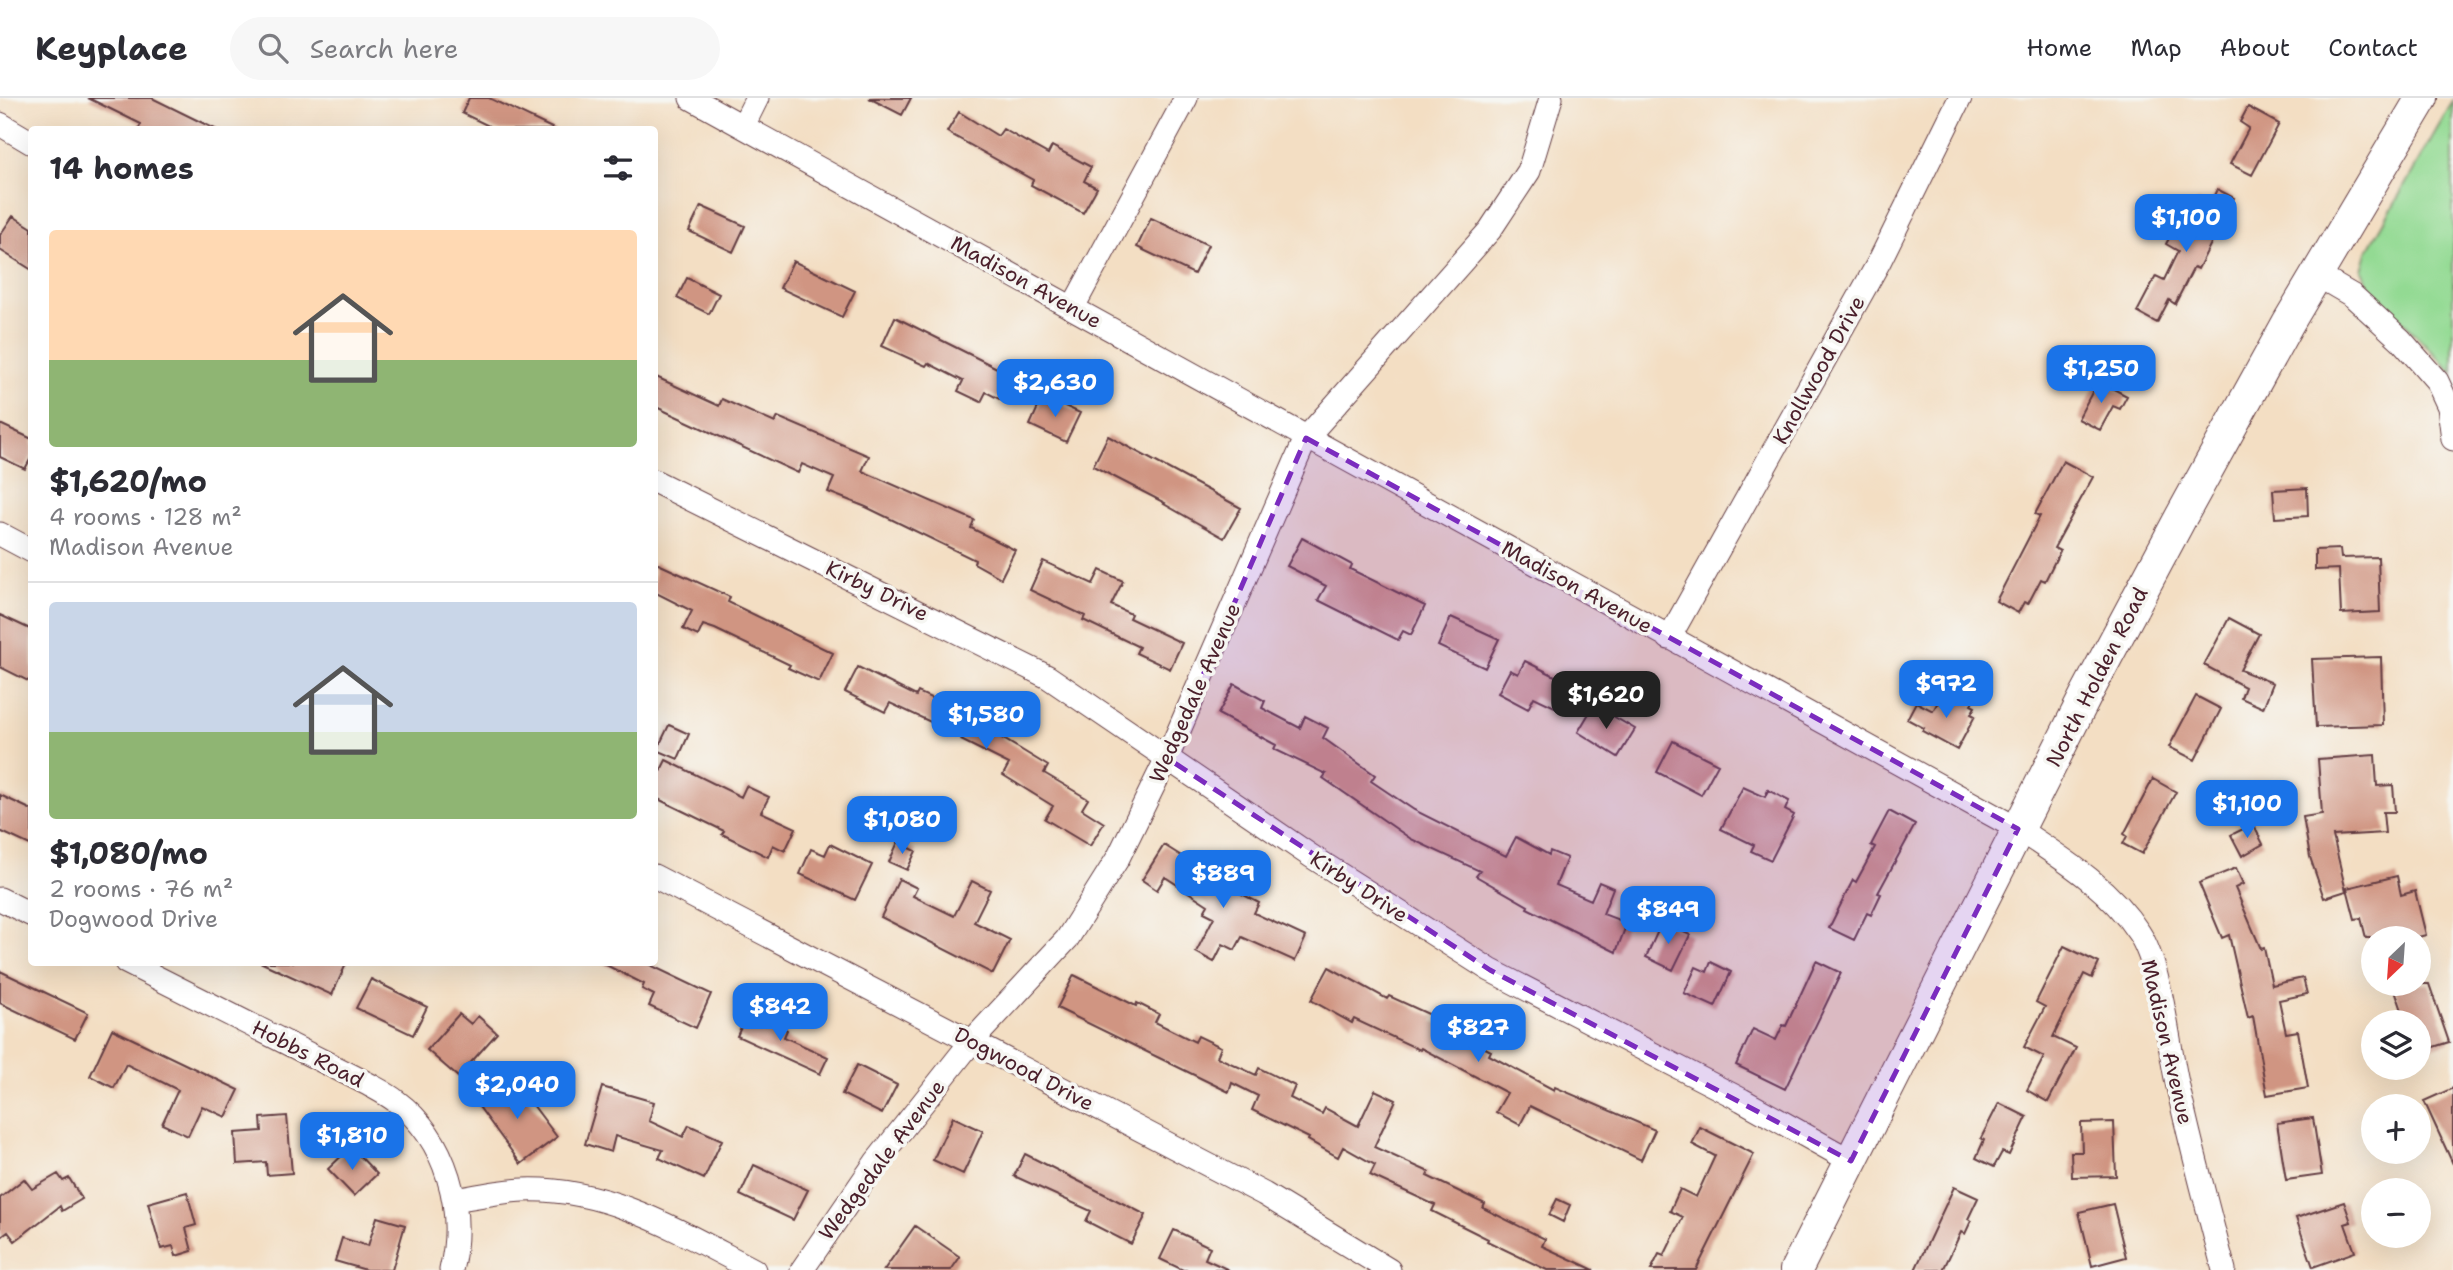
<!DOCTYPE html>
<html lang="en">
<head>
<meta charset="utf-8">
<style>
	body { margin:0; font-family:"Shantell Sans",sans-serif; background:#f7f7f7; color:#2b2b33; height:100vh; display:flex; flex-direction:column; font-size:26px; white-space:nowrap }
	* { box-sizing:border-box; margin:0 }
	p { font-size:23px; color:#7c7c81 }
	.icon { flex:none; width:38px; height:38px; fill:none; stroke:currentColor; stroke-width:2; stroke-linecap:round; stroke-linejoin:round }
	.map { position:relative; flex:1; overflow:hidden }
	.panel { position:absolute; left:28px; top:28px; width:630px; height:840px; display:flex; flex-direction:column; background:#fff; border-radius:7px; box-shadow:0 7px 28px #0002 }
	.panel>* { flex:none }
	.needle { width:46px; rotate:205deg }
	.buttons { position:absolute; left:2361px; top:828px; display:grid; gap:14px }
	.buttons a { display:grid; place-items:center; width:70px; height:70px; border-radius:50%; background:#fff; box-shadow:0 7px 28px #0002; font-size:35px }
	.price { position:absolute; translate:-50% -60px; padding:0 16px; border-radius:14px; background:#1a73e8; color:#fff; font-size:23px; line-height:46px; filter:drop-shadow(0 2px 4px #0008) }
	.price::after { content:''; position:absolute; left:50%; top:42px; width:21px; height:16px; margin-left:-10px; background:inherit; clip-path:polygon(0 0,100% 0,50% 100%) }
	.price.on { background:#222; color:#fff }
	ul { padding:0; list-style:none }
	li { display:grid; align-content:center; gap:14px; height:371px; padding:0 21px }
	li+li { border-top:2px solid #e1e1e2 }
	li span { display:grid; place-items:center; height:217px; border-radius:7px; color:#555 }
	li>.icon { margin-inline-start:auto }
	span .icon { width:126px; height:126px; fill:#fffc; stroke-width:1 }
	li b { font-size:30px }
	h2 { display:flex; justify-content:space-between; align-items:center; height:84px; padding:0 21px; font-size:30px }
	header { display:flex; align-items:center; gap:42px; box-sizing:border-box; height:98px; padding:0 35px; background:#fff; border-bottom:2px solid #e1e1e2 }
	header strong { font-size:33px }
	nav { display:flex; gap:38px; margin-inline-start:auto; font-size:24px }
	.search { width:490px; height:63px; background:#f7f7f7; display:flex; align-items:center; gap:18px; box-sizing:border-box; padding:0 24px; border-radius:38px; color:#7c7c81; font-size:26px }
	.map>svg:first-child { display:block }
	.green { fill:#93da93; stroke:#6e7c5f; stroke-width:2 }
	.building { fill:#d09582 }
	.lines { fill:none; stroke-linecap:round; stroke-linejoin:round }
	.street-casing { stroke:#633c42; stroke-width:25 }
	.secondary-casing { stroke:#633c42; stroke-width:34 }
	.street { stroke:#fff; stroke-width:23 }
	.secondary { stroke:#fff; stroke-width:32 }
	.marked { fill:#7b2cbf; fill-opacity:0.2; stroke:#7b2cbf; stroke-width:5; stroke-dasharray:14 9; stroke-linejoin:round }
	.labels { text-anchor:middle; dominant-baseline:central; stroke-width:7; stroke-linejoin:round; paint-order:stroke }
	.street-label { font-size:21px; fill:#4a1f2b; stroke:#f6f6f2 }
</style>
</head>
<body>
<header>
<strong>Keyplace</strong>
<div class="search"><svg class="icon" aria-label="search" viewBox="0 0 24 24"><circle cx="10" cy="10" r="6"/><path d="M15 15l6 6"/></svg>Search here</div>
<nav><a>Home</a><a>Map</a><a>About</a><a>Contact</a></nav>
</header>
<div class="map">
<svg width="2453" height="1172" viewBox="0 0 2453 1172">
	<rect width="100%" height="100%" fill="#f6f6f2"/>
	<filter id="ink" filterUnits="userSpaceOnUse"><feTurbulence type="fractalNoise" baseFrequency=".0143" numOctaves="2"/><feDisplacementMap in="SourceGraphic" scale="14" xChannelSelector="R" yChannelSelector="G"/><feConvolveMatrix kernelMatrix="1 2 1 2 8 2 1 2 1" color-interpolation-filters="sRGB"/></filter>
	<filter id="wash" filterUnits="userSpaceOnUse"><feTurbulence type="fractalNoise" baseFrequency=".00686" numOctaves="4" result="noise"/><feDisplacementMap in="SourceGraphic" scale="28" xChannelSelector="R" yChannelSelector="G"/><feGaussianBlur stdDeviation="1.57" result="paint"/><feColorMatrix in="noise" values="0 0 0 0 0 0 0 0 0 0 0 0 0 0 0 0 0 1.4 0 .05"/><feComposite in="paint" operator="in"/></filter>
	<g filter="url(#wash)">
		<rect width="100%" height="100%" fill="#f3dec3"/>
		<path class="green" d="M 2453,3 L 2453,275 L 2370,190 L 2362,172 L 2367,154 Z"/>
		<g id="blocks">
			<path class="building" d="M 88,0 L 152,0 L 217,32 L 138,32 L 141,26 Z
				M 469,0 L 489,0 L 556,32 L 497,32 L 462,15 Z
				M 869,0 L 911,0 L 902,17 Z
				M 2248,9 L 2279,26 L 2252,77 L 2230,66 L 2249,30 L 2240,24 Z
				M 959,14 L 998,38 L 1003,31 L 1048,56 L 1052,48 L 1091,69 L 1084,83 L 1097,90 L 1083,115 L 1031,87 L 1033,82 L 947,34 Z
				M 2217,91 L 2234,100 L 2198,171 L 2194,169 L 2175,206 L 2169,202 L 2157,225 L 2137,214 L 2156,178 L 2164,182 L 2178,153 L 2166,146 L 2178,124 L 2185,128 L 2198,102 L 2209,108 Z
				M 701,108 L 745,128 L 733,154 L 689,133 Z
				M 13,118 L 32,130 L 32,172 L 0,152 L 0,137 Z
				M 1151,120 L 1208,147 L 1194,176 L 1137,149 Z
				M 793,163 L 855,193 L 842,219 L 780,190 Z
				M 687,180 L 719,196 L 709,216 L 677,200 Z
				M 895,219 L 1013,278 L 1001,302 L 986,294 L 981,304 L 958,293 L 963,283 L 928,265 L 926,268 L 882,248 Z
				M 654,278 L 719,308 L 722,301 L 775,325 L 778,319 L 869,358 L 862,373 L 974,422 L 971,430 L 1015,452 L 1001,480 L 974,465 L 975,462 L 866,409 L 828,394 L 834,380 L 802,366 L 798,375 L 654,308 Z
				M 2098,283 L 2127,298 L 2120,311 L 2113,308 L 2100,332 L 2078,321 Z
				M 1043,298 L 1080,315 L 1066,344 L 1030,327 Z
				M 0,326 L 32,341 L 32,358 L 25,371 L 0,359 Z
				M 1108,338 L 1241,410 L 1224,440 L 1164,406 L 1165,405 L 1093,368 Z
				M 2063,363 L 2093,379 L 2054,450 L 2060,453 L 2045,483 L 2041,481 L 2028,506 L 2024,504 L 2018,515 L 1996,503 L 2040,418 L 2035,416 Z
				M 2307,390 L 2308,418 L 2275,420 L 2273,392 Z
				M 1302,440 L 1352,467 L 1350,471 L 1425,508 L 1411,537 L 1403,533 L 1398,542 L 1318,502 L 1326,488 L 1287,468 Z
				M 2340,451 L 2341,460 L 2378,459 L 2380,514 L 2341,516 L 2339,471 L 2315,472 L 2315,452 Z
				M 1043,463 L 1093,486 L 1100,472 L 1123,483 L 1111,507 L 1131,516 L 1129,520 L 1182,545 L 1170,571 L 1136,555 L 1139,549 L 1083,522 L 1085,518 L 1030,492 Z
				M 654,464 L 730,499 L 728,504 L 833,555 L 819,584 L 788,570 L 790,567 L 715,531 L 703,527 L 698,538 L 683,531 L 692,513 L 654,494 Z
				M 0,517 L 32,532 L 32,585 L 0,569 Z
				M 1451,519 L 1499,541 L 1485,570 L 1438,548 Z
				M 2229,520 L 2259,536 L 2240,572 L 2273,585 L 2263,610 L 2241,600 L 2245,589 L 2204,567 Z
				M 2381,559 L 2383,627 L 2316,629 L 2312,561 Z
				M 1525,563 L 1573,587 L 1561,612 L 1534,599 L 1528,611 L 1498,595 L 1510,572 L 1518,576 Z
				M 858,569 L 916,598 L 918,594 L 1005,634 L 1002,640 L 1048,668 L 1044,675 L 1088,701 L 1082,711 L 1104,725 L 1090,748 L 1045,721 L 1053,708 L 1003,677 L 1009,666 L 961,642 L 963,639 L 890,605 L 885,614 L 845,594 Z
				M 1234,586 L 1265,603 L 1262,610 L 1300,630 L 1305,618 L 1328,630 L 1323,640 L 1375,677 L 1371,683 L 1414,712 L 1506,758 L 1516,739 L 1549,757 L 1550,753 L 1567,760 L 1556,787 L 1591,802 L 1599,784 L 1613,790 L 1603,816 L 1627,825 L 1616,854 L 1527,810 L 1528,808 L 1476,778 L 1480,773 L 1411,741 L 1323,680 L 1326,676 L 1274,651 L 1276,647 L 1218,616 Z
				M 1957,593 L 1973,602 L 1971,607 L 1975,609 L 1971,616 L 1975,618 L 1957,652 L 1922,633 L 1924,630 L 1907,621 L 1916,604 L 1933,613 L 1938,604 L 1948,610 Z
				M 2196,598 L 2221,611 L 2195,662 L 2169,649 Z
				M 1594,607 L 1635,631 L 1618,659 L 1578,634 Z
				M 669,627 L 689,636 L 678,661 L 657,652 Z
				M 1673,643 L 1718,666 L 1701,697 L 1657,674 Z
				M 2375,657 L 2377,688 L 2393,687 L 2395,714 L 2383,714 L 2385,735 L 2333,738 L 2346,793 L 2324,800 L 2310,759 L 2303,719 L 2322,716 L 2318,661 Z
				M 666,662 L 741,699 L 746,688 L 769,699 L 761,714 L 796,730 L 785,753 L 773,747 L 768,759 L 722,736 L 724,733 L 654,699 L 654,686 Z
				M 2153,681 L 2176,694 L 2142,756 L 2123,746 L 2127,738 L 2124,736 Z
				M 1743,689 L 1765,699 L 1768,692 L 1789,703 L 1785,712 L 1794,717 L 1771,762 L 1751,753 L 1754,747 L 1721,731 Z
				M 0,697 L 32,712 L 32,748 L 0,733 Z
				M 1889,713 L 1915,727 L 1878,795 L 1881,796 L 1871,817 L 1867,815 L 1854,842 L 1829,830 L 1853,782 L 1856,784 L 1875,749 L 1871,747 Z
				M 2253,726 L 2263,746 L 2242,758 L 2231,737 Z
				M 898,744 L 916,753 L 907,772 L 889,764 Z
				M 830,746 L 872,767 L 855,802 L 800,776 L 811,751 L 825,757 Z
				M 1164,747 L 1202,771 L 1200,774 L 1259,805 L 1254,815 L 1306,839 L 1295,863 L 1242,839 L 1235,852 L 1223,846 L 1214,864 L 1196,854 L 1214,819 L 1204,814 L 1208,807 L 1165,779 L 1157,792 L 1142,782 Z
				M 2236,770 L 2243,786 L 2235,790 L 2261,851 L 2264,850 L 2272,887 L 2303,880 L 2307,896 L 2279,902 L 2286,935 L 2298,933 L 2308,990 L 2267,997 L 2253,918 L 2248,920 L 2229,837 L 2222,840 L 2199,785 Z
				M 2397,778 L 2401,797 L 2415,793 L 2426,837 L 2414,840 L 2366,840 L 2361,820 L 2355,821 L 2347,790 Z
				M 899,781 L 917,790 L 913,798 L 954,818 L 972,783 L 990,792 L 974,824 L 1010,842 L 993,876 L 881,819 Z
				M 1662,824 L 1690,837 L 1673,872 L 1646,859 Z
				M 2064,848 L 2099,865 L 2092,880 L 2084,876 L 2053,939 L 2076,950 L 2048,1004 L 2027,992 L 2044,959 L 2024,949 L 2045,909 L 2036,904 Z
				M 1816,863 L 1841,875 L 1785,991 L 1736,967 L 1753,931 L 1776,942 L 1783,927 L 1786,928 Z
				M 260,864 L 347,864 L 332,897 Z
				M 600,864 L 644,864 L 711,896 L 696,930 L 649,908 L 654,897 L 642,891 L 644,886 Z
				M 1711,864 L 1731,874 L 1715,909 L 1684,895 L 1696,869 L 1707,874 Z
				M 1329,869 L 1387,901 L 1389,898 L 1435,919 L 1433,923 L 1491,953 L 1489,957 L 1554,992 L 1555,989 L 1655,1032 L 1641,1062 L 1530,1008 L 1520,1027 L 1496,1014 L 1507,995 L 1421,950 L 1420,952 L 1354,921 L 1352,925 L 1311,902 Z
				M 0,873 L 88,915 L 75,941 L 0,905 Z
				M 1074,877 L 1136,908 L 1137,905 L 1159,916 L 1155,924 L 1195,944 L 1198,938 L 1221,949 L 1217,959 L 1256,977 L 1259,970 L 1295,988 L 1290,1000 L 1322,1016 L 1325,1010 L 1358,1028 L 1375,992 L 1396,1002 L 1374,1049 L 1429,1074 L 1427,1078 L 1485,1106 L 1483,1110 L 1545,1141 L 1542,1148 L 1594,1172 L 1547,1172 L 1487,1143 L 1488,1141 L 1432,1113 L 1435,1107 L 1370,1077 L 1375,1067 L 1343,1049 L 1338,1059 L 1308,1042 L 1309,1040 L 1252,1012 L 1258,998 L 1232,985 L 1229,994 L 1057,910 Z
				M 371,881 L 427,909 L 413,937 L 356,910 Z
				M 2393,886 L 2429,886 L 2449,944 L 2418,954 L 2418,924 L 2406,924 Z
				M 748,914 L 787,932 L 784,939 L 828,959 L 820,976 L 737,938 Z
				M 459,916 L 471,926 L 478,918 L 497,935 L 458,979 L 427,952 Z
				M 112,931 L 239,992 L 226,1019 L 202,1008 L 188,1038 L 162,1026 L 178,992 L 126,966 L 114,990 L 90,978 Z
				M 857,967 L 897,987 L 882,1016 L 842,996 Z
				M 512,979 L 557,1039 L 521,1066 L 477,1006 Z
				M 602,989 L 654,1004 L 649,1023 L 683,1039 L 689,1027 L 722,1042 L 704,1081 L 659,1060 L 663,1052 L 615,1038 L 611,1054 L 585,1046 Z
				M 2453,990 L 2453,1066 L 2424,1003 Z
				M 1999,1005 L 2027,1019 L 2009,1057 L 2002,1054 L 1994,1069 L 1976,1060 L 1984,1042 L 1981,1040 Z
				M 287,1018 L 292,1075 L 267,1077 L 266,1064 L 237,1066 L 235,1035 L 262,1033 L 261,1020 Z
				M 953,1019 L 983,1033 L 963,1076 L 933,1062 Z
				M 2313,1020 L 2322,1077 L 2286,1082 L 2277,1025 Z
				M 2114,1024 L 2116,1078 L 2072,1079 L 2071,1054 L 2082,1054 L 2081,1025 Z
				M 1700,1029 L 1754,1056 L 1696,1172 L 1651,1172 L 1659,1156 L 1664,1158 L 1683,1119 L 1670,1113 L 1680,1091 L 1696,1099 L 1715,1058 L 1692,1046 Z
				M 351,1049 L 377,1076 L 354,1098 L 328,1071 Z
				M 1025,1056 L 1146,1117 L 1131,1146 L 1086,1123 L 1091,1113 L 1014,1078 Z
				M 754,1067 L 808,1092 L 793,1122 L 740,1097 Z
				M 58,1076 L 63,1083 L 69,1080 L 82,1101 L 62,1113 L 60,1108 L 15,1143 L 8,1134 L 0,1140 L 0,1100 L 24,1081 L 32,1091 Z
				M 1954,1089 L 1978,1100 L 1968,1121 L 1971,1123 L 1965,1136 L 1961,1134 L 1943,1172 L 1915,1172 Z
				M 187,1094 L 196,1127 L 186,1130 L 192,1153 L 176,1158 L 173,1148 L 161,1151 L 148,1105 Z
				M 1557,1101 L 1570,1107 L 1563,1124 L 1549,1117 Z
				M 2344,1104 L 2351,1124 L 2345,1126 L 2355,1154 L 2313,1169 L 2296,1120 Z
				M 2113,1106 L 2126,1159 L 2092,1168 L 2079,1114 Z
				M 377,1119 L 405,1127 L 392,1172 L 366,1172 L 335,1163 L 342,1140 L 368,1148 Z
				M 915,1128 L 960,1159 L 951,1172 L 884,1172 Z
				M 1174,1132 L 1210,1149 L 1205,1161 L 1229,1172 L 1183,1172 L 1160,1161 Z"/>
		</g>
	</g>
	<g filter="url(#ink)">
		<use href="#blocks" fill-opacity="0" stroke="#633c42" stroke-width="2"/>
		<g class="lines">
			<g class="street-casing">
				<path id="street" d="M 691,0 L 2018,731 C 2063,761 2109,789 2139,835 C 2160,867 2168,941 2176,980 C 2190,1045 2207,1108 2224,1172
					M 0,26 L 32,45
					M 743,28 L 757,0
					M 2317,177 L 2353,198 L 2401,242 L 2437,283 L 2449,309 L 2453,341
					M 1073,209 L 1186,0
					M 654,383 L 1048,579 L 1311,758 L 1490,872 L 1742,1002 L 1851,1063
					M 0,436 L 32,453
					M 1669,540 L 1879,164 L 1960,0
					M 654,778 L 1264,1096 L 1389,1172
					M 0,801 L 32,817
					M 126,864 L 368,986 C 377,991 387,996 396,1003 C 447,1041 466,1112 451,1172
					M 455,1102 C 478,1098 501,1093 524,1092 C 608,1089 682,1135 754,1172
					M 802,1172 L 876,1064 L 972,943 L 1067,841 L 1118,760 L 1167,660 L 1306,340 L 1490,132 L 1529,73 L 1551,0"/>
			</g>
			<g class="secondary-casing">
				<path id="secondary" d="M 1796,1172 L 2087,595 L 2181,419 L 2288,225 L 2422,0"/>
			</g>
			<use href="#street" class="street"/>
			<use href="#secondary" class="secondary"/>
		</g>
	</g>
	<path class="marked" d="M 1306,340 L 2018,731 L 1851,1063 L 1490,872 L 1167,660 Z"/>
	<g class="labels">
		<g class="street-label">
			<text transform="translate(1026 184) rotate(29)">Madison Avenue</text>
			<text transform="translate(1819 272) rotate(-61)">Knollwood Drive</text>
			<text transform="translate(1577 489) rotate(29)">Madison Avenue</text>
			<text transform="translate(877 493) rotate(26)">Kirby Drive</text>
			<text transform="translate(2097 579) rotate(-63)">North Holden Road</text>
			<text transform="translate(1195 595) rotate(-66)">Wedgedale Avenue</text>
			<text transform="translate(1359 789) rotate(33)">Kirby Drive</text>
			<text transform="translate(2167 944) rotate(77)">Madison Avenue</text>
			<text transform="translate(308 956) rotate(27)">Hobbs Road</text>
			<text transform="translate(1024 971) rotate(28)">Dogwood Drive</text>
			<text transform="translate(882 1062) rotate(-53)">Wedgedale Avenue</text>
		</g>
	</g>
</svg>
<div class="buttons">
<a><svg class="needle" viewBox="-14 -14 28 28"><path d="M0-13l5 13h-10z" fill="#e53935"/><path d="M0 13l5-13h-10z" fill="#7c7c81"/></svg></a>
<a><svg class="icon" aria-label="layers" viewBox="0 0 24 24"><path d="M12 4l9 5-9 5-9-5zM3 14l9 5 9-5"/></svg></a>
<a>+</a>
<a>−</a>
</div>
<b class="price" style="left:2186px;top:156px">$1,100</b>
<b class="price" style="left:2101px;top:307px">$1,250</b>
<b class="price" style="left:1055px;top:321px">$2,630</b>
<b class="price" style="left:1946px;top:622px">$972</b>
<b class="price on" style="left:1606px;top:633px">$1,620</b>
<b class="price" style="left:986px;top:653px">$1,580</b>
<b class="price" style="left:2247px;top:742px">$1,100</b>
<b class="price" style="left:902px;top:758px">$1,080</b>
<b class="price" style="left:1223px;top:812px">$889</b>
<b class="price" style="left:1668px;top:848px">$849</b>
<b class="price" style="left:780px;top:945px">$842</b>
<b class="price" style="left:1478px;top:966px">$827</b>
<b class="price" style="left:517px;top:1023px">$2,040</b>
<b class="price" style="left:352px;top:1074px">$1,810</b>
<section class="panel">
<h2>14 homes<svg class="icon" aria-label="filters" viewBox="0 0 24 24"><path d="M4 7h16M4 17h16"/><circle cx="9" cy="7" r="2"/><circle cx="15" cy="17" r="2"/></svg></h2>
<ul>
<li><span style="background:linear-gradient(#ffd9b3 60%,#8fb573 0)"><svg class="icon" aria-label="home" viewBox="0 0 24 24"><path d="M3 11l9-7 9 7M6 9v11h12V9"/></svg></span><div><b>$1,620/mo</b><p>4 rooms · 128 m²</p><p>Madison Avenue</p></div></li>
<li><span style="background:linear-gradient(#c9d6e8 60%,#8fb573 0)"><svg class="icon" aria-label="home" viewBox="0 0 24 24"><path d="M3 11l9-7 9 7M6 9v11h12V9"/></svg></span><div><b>$1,080/mo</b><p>2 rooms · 76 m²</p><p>Dogwood Drive</p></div></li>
</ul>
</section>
</div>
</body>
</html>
